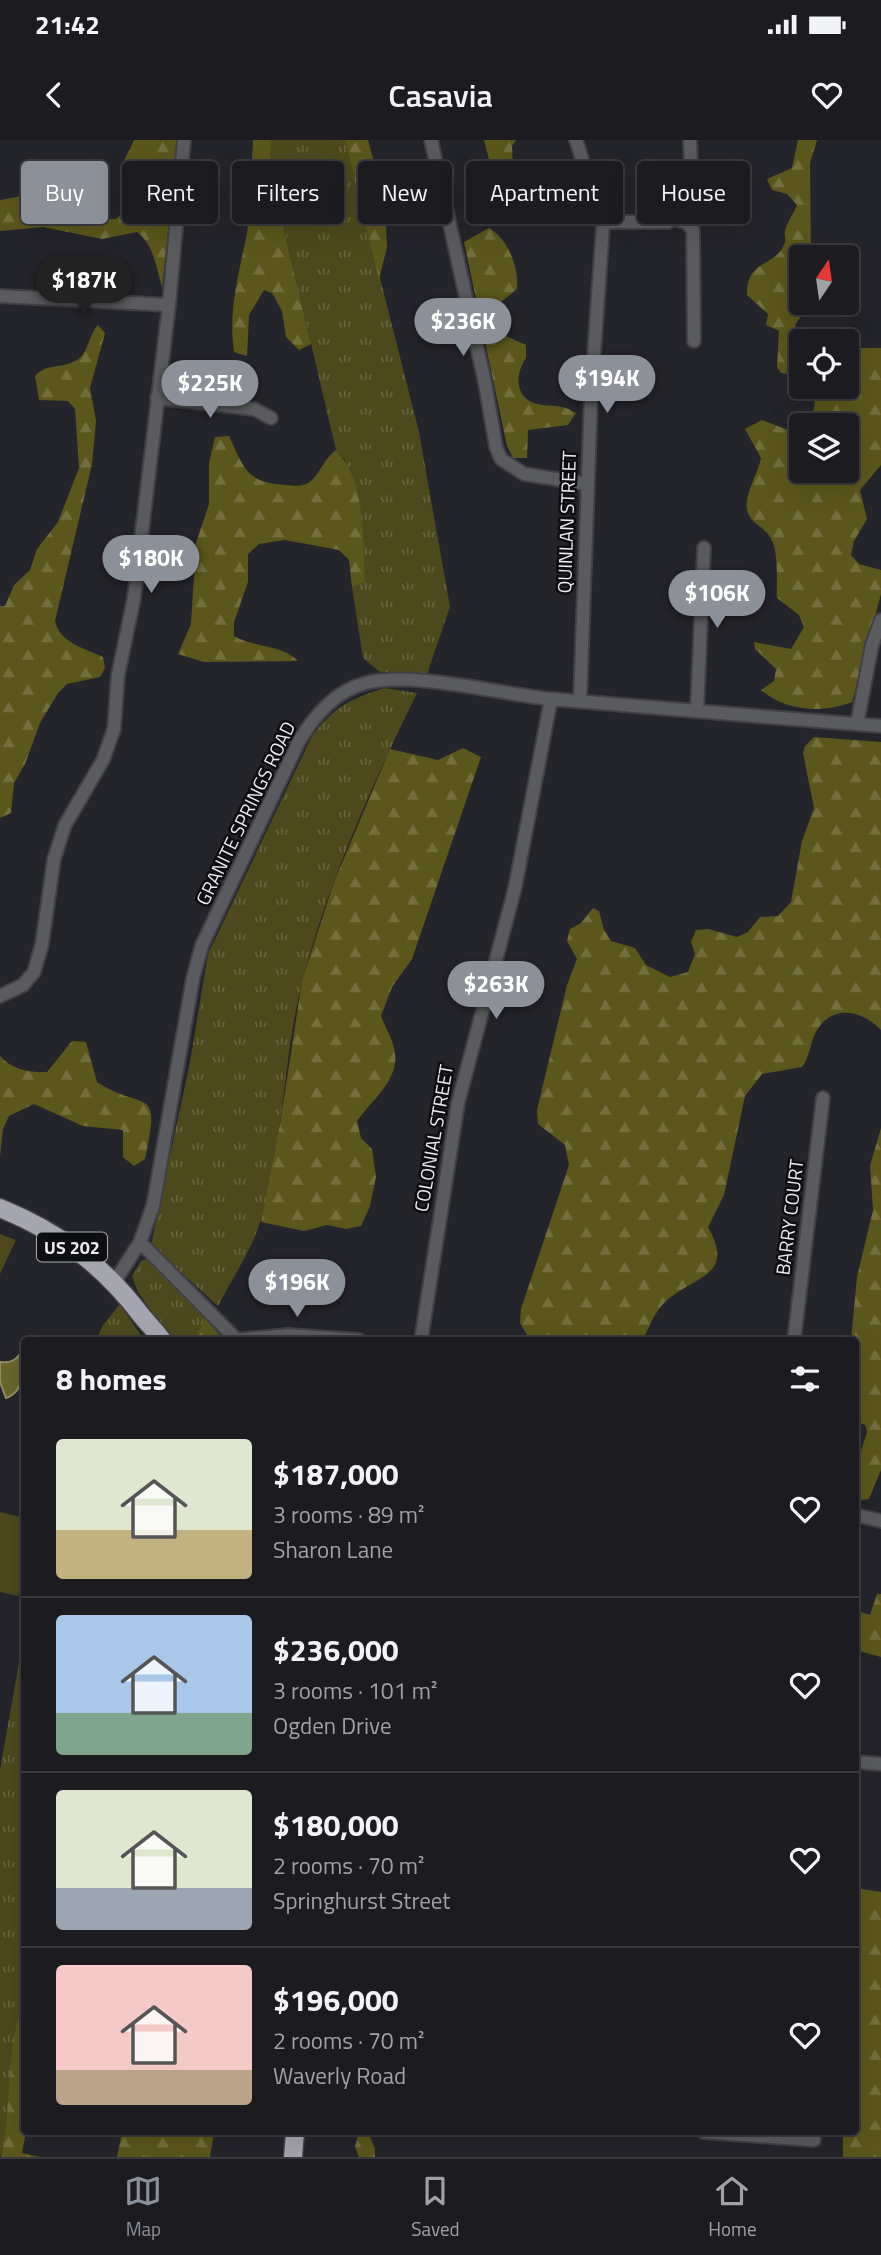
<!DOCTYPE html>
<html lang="en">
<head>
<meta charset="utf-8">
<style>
	body { margin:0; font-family:"Titillium Web",sans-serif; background:#28282d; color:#f1f3f6; height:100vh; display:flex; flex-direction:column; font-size:26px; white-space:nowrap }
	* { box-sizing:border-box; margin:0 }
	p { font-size:23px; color:#a0a1a5 }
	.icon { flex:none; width:38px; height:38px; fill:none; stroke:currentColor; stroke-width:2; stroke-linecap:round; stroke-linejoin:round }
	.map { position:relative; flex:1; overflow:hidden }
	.panel { position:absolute; left:21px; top:1197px; width:838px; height:798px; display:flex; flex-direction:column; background:#1b1b20; border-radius:7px; box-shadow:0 7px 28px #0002,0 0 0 2px #39393e }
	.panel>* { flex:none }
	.top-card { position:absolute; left:21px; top:21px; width:840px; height:63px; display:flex; gap:14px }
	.needle { width:46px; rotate:13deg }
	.buttons { position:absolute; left:789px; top:105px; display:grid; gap:14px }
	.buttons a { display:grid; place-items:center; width:70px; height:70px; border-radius:7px; background:#1b1b20; box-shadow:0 7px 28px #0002,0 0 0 2px #39393e; font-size:35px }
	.price { position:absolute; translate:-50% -60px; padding:0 16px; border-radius:24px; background:#8c9099; color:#fff; font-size:23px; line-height:46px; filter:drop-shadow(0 2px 4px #0008) }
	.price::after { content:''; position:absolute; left:50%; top:42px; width:21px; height:16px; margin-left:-10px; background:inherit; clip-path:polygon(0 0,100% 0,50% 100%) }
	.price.current { background:#222; color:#fff }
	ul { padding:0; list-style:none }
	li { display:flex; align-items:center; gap:21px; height:175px; padding:0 35px }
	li+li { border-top:2px solid #39393e }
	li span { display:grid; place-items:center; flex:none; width:196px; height:140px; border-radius:7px; color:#555 }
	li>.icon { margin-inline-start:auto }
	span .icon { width:84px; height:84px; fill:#fffc; stroke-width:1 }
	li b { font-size:30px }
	h2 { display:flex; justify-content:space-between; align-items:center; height:84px; padding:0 35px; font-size:30px }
	.pill { padding:0 24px; border-radius:7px; background:#1b1b20; box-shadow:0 7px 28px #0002,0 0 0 2px #39393e; font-size:24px; line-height:63px }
	.pill.current { background:#8c9099; color:#fff }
	.status { display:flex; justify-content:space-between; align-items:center; height:49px; padding:0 35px; background:#1b1b20; direction:ltr }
	.status svg { height:19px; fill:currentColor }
	header { display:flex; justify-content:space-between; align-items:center; height:91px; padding:0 35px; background:#1b1b20; font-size:32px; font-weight:600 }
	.menu { display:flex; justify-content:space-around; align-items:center; height:98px; border-top:2px solid #39393e; background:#1b1b20; font-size:19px; color:#a0a1a5 }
	.menu a { display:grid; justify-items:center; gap:4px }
	.menu .current { color:#8c9099 }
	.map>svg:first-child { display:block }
	.grass { fill:url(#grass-tufts) }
	.forest { fill:url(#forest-firs); fill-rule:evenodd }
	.pitch { fill:#4d491d }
	.water { fill:#6b662d; stroke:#918e68; stroke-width:2 }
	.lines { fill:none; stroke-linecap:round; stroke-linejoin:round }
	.minor-casing { stroke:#404047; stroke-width:16 }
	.highway-casing { stroke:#404047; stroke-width:21 }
	.minor { stroke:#5a5b5e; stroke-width:12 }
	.highway { stroke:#a4a5ae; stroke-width:18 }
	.labels { text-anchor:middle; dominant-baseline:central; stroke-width:5; stroke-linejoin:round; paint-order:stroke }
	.shield { fill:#0d0e11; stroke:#a8a9ad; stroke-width:2 }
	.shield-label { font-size:18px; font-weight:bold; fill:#ebebf0 }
	.street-label { font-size:19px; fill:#ebebf0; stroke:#0d0e11 }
</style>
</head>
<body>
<div class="status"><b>21:42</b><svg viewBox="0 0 49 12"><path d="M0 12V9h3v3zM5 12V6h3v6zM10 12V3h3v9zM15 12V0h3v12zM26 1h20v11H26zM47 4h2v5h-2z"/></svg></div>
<header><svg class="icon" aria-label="back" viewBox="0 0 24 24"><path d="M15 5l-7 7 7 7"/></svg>Casavia<svg class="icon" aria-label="heart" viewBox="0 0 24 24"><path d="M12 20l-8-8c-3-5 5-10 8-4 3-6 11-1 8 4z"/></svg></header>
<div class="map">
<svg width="881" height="2017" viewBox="0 0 881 2017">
	<defs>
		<pattern id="grass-tufts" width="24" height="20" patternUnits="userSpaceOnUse" patternTransform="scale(1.75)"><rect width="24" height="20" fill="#4d491d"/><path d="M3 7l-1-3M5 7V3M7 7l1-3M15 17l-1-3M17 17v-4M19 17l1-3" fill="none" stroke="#67633e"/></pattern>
		<pattern id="forest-firs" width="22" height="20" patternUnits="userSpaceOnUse" patternTransform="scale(1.75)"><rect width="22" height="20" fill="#5b561b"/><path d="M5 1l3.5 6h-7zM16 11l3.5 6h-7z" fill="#736e3c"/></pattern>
	</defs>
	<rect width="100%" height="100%" fill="#24242b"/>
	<path class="grass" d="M 272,0 L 345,0 L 419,292 L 450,467 L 427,534 L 380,532 L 363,518 L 352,447 L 365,441 L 345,320 L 336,310 L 269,25 Z
		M 384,548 L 417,553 C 372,645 329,740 303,839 C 283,915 284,1003 261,1080 C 252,1109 232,1139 218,1166 L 151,1105 L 190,922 L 208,814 L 312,596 C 335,566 349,560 384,548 Z
		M 147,1119 L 205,1178 L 194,1200 L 171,1200 L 138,1152 L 132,1136 L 141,1121 Z
		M 120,1164 L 144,1200 L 96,1200 L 103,1185 Z
		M 24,1494 L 24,1861 C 3,1911 19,1968 0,2017 L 0,1630 Z"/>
	<path class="forest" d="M 134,0 L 178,0 L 162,147 C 156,127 154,105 137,92 L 102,99 L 43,87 L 0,91 L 0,60 C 16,58 40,50 55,56 C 85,69 79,80 116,79 L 133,64 L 136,53 C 114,26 122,28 134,0 Z
		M 253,0 L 272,0 L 269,26 L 311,204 L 299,210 L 286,197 L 282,171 L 272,153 L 264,150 L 249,175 L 247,216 L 234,212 C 228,169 239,134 247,93 C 252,63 251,30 253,0 Z
		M 345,0 L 368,0 L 385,62 L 387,107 L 379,139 Z
		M 484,0 L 516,0 L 512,6 L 514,48 L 504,57 L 496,47 Z
		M 798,0 L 817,0 L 810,23 L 811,117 L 802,117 L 802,163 L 810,163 L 795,185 L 802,201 L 801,236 L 781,233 L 777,227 L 779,191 L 766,185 L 768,174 L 747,155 C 746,118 777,128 785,102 C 786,99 784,95 785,91 C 787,82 794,73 797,65 L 787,54 L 772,50 L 767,39 L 792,28 Z
		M 489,88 C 508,99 519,127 517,149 L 496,166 L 499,193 L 526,205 L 526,218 C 515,234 514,258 537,264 C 552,267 562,264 576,273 L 568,285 L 528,290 L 527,318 L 513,318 L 507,306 L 464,102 Z
		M 98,185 L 105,193 L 90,248 L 96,281 L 92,324 L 55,481 C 60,503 84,508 103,517 L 105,528 L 100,537 L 67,544 L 58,553 L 40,583 L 25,624 L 14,643 L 11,673 L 0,678 L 0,466 L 5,466 L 14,445 L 30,430 L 37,409 L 58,382 L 79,328 L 75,269 L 68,261 L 39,260 L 35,236 C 47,223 60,229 75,221 C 89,215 88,195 98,185 Z
		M 856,208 L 881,208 L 881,325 L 860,350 L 867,379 L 854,401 L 851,415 L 859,424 L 881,430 L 881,454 L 852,562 C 822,574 785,571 761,550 L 774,541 L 776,529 L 755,509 L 754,502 L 791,509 L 804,487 L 799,475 L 777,458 C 776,441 780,408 768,394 C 761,385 750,383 747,370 C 744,354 758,334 761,318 L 745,289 L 762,280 L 791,291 C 813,276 817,274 814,247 L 847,247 L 847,212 ZM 802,285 L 847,285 L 847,331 L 802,331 Z
		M 229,296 C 244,328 246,343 286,345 C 294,346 306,347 312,340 C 322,330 324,319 336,310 C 367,343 362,399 365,442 L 352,447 L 349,420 L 339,410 L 285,400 L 259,404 L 248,414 L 248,442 L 234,482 L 234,496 C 255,508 281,504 298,521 L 204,522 L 178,514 L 191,484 L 196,403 L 209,364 L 209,323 L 215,297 Z
		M 814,597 L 881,602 L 881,890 C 860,868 828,864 814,896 C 810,906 809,918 802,927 L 762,934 L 745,956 L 724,1055 L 708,1087 C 736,1137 694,1135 665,1162 C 654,1173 649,1187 643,1200 L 530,1200 L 520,1183 L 521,1169 L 569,1025 L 565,1005 L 538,984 L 537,970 L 567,845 L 577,819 L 567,801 L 570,789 L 581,783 L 593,768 L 599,771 L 604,790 L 611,801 L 635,808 L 646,825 L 670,837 L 688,832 L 695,814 L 691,802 L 696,790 L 708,789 L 737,797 L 748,792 L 760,777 L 778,776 L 791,762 L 802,701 L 814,668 L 803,613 L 805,606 Z
		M 463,608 L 481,617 L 412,819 L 392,847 L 381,876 C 385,887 394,901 395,913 C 399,940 371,961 357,981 L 361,998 L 372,1009 L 376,1037 L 370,1066 L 361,1086 L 346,1089 L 327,1085 L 304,1091 L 261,1082 L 280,984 L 302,841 L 334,742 L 390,609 L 438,620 Z
		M 72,901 L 86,902 L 97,942 C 144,973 162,942 145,1019 L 134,1026 L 123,1017 L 123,990 L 83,986 L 34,964 L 9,976 L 3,989 L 0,1016 L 0,916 C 11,929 30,933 47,932 Z
		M 881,988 L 881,1330 L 869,1359 L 862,1360 L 856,1356 L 856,1327 L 867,1292 L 865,1285 L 856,1281 L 856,1200 L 851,1200 L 857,1137 L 873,1070 L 870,1026 Z
		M 205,1178 L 224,1200 L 194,1200 Z
		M 877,1454 L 881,1454 L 881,1517 L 856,1510 L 856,1464 L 858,1471 L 870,1475 Z
		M 856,1748 L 881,1752 L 881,2017 L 843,2017 L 843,1992 L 856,1992 Z
		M 24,1861 L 26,1992 L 22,2013 L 40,2017 L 1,2017 C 13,1966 4,1910 24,1861 Z
		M 122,1992 L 214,1992 L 210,2017 L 117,2017 Z
		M 359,1992 L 368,1992 L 375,2009 L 375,2017 L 359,2017 L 355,2007 Z"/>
	<path class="pitch" d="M 0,1094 L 16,1100 L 0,1134 Z
		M 0,1372 L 24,1378 L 24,1431 L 18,1456 L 0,1452 Z"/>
	<path class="water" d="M 24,1208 C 25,1226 25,1252 6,1258 L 0,1242 L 0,1222 C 13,1224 18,1218 24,1208 Z"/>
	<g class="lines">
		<g class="minor-casing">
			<path id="minor" d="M 431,0 L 485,243 L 496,307 L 501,319 L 524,334 L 587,344
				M 576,0 L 603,85 L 591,257 L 580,561
				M 675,79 L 687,83 L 693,90 L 694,201
				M 602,82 L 668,82 C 695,70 691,25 690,0
				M 0,156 L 169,165
				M 157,258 L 254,269 L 271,278
				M 697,570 L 704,408
				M 857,584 L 872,505 L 881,480
				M 0,856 L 23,845 L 34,832 L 42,804 L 54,719 L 65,685 L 103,620 L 114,589 L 118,535 L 134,458 L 169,165 L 184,0
				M 140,1102 L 237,1200
				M 115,1141 L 140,1102 L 153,1066 L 193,838 L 202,805 L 299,601 C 315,575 335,551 366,543 C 413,531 500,554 551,559 C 661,569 771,577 881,586
				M 236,1200 L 288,1195 L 359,1200
				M 421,1200 L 458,963 L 515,748 L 551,559
				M 794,1200 L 823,958
				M 856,1375 L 881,1381
				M 856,1622 L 881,1624
				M 704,1992 L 814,2000"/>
		</g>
		<g class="highway-casing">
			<path id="highway" d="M 0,1068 C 59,1092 103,1125 141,1175 C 148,1184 156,1191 162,1200
				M 293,2017 L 295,1992"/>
		</g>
		<use href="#minor" class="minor"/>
		<use href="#highway" class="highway"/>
	</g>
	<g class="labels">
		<rect class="shield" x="37" y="1092.5" width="70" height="29" rx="5"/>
		<g class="shield-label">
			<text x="72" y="1107">US 202</text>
		</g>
		<g class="street-label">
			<text transform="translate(566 382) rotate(-88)">QUINLAN STREET</text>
			<text transform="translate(245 673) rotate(-64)">GRANITE SPRINGS ROAD</text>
			<text transform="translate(433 998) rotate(-80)">COLONIAL STREET</text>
			<text transform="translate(789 1077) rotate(-83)">BARRY COURT</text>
		</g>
	</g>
</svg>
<div class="buttons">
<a><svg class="needle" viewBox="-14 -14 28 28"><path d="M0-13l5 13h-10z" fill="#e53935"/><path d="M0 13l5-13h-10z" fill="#a0a1a5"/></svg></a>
<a><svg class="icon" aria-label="locate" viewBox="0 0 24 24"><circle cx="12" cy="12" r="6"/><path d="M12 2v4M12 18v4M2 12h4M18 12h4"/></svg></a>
<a><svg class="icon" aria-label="layers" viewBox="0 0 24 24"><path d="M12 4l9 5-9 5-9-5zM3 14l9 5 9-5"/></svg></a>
</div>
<b class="price current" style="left:84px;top:177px">$187K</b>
<b class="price" style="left:463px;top:218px">$236K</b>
<b class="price" style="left:607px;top:275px">$194K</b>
<b class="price" style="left:210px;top:280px">$225K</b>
<b class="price" style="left:151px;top:455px">$180K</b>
<b class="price" style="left:717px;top:490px">$106K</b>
<b class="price" style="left:496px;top:881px">$263K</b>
<b class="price" style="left:297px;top:1179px">$196K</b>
<div class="top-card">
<a class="pill current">Buy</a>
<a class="pill">Rent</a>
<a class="pill">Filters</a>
<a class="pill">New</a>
<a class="pill">Apartment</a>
<a class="pill">House</a>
</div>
<section class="panel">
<h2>8 homes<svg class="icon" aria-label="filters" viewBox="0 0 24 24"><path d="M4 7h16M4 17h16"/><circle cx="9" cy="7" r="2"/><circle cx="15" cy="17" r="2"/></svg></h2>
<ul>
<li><span style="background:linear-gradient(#dfe7d0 65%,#c2b280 0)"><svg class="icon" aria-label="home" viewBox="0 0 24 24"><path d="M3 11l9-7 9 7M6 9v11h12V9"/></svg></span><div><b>$187,000</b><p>3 rooms · 89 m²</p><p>Sharon Lane</p></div><svg class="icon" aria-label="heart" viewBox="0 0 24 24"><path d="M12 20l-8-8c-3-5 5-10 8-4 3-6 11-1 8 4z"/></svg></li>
<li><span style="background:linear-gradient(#a9c7e8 70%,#7fa58c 0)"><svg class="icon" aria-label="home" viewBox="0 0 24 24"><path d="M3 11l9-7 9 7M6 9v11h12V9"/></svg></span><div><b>$236,000</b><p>3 rooms · 101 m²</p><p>Ogden Drive</p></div><svg class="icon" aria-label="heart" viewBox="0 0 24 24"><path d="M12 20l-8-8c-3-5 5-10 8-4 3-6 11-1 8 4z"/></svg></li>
<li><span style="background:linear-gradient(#dfe7d0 70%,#9aa5b1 0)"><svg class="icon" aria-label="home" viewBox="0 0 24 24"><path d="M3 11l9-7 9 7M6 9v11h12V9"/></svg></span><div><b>$180,000</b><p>2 rooms · 70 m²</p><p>Springhurst Street</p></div><svg class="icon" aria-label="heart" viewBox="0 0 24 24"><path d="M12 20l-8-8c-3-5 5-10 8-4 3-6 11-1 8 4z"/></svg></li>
<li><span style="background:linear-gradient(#f6c9c9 75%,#b9a48a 0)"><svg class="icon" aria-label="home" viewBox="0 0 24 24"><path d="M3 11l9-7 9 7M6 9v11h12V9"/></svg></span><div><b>$196,000</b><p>2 rooms · 70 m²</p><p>Waverly Road</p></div><svg class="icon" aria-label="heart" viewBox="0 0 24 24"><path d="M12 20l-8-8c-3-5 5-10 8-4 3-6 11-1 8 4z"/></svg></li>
</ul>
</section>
</div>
<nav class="menu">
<a class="current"><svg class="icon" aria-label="map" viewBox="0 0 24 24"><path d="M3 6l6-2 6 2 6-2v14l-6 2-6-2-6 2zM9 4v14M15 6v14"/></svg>Map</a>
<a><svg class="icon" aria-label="saved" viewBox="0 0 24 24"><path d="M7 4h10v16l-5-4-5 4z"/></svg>Saved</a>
<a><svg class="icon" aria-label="home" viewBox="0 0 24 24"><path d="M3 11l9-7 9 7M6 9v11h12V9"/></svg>Home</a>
</nav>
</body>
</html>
